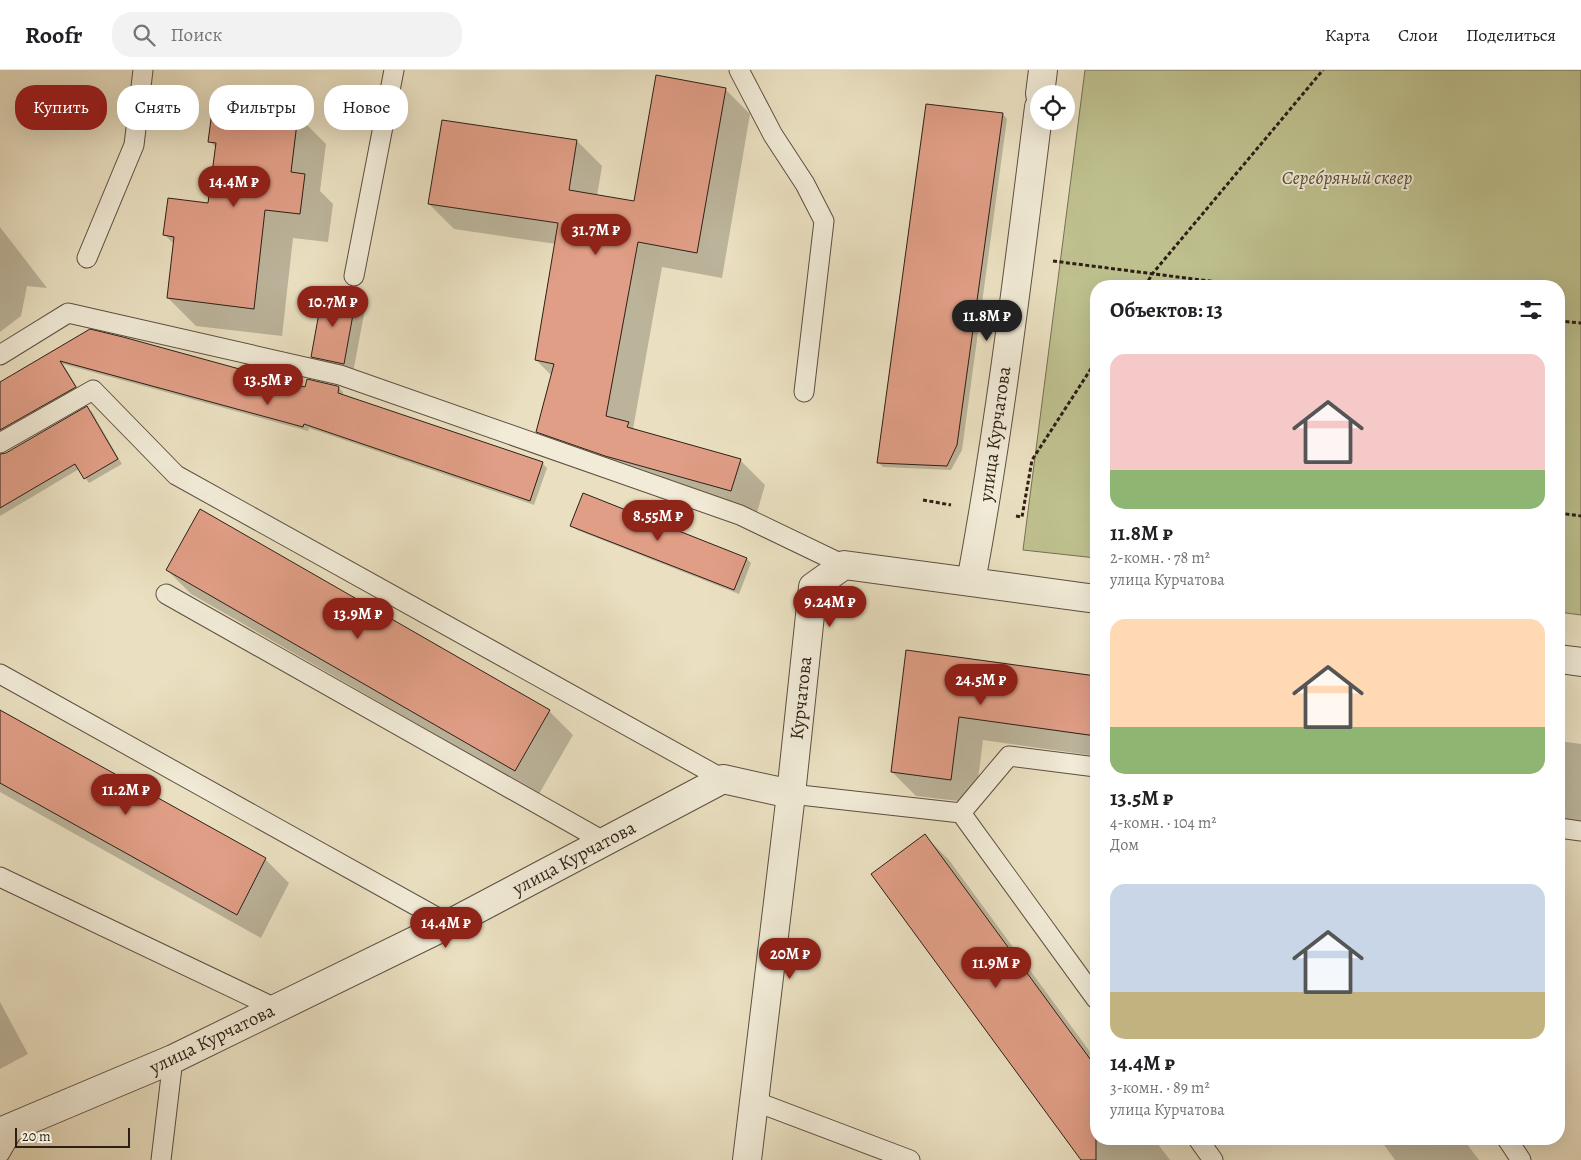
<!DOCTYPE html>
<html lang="ru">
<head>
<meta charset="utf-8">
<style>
	body { margin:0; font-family:Alegreya,serif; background:#f2f2f2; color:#202124; height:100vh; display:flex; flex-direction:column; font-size:19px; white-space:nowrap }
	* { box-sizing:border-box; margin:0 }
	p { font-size:16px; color:#757577 }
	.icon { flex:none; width:28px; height:28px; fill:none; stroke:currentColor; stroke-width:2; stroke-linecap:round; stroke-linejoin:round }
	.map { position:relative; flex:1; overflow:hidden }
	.details { position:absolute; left:1090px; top:210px; width:475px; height:865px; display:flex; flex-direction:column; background:#fff; border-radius:20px; box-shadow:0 5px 20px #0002 }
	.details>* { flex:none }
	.hud { position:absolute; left:15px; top:15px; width:475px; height:45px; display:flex; gap:10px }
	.tools { position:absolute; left:1030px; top:15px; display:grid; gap:10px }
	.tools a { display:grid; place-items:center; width:45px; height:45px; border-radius:50%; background:#fff; box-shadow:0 5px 20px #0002; font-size:25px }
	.scale { position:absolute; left:15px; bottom:12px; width:115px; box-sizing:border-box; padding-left:5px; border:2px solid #2d1f16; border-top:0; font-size:14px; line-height:18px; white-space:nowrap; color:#2d1f16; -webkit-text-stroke:4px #f1ebd7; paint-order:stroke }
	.price { position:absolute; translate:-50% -42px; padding:0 11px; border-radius:18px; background:#8f2418; color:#fff; font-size:16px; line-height:32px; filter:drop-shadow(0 1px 2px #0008) }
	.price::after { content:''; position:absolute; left:50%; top:30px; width:15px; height:11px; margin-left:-8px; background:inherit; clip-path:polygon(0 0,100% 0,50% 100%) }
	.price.current { background:#222; color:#fff }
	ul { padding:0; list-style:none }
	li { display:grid; align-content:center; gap:10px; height:265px; padding:0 20px }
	li span { display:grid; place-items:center; height:155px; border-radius:15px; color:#555 }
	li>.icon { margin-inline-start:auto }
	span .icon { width:90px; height:90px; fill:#fffc; stroke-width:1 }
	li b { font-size:21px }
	h2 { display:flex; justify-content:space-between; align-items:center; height:60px; padding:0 20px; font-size:21px }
	.chip { padding:0 18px; border-radius:20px; background:#fff; box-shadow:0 5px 20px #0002; font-size:18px; line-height:45px }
	.chip.current { background:#8f2418; color:#fff }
	header { display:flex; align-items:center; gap:30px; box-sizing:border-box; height:70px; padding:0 25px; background:#fff; border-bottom:1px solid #e0e0e0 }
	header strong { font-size:24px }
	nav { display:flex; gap:28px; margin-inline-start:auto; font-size:18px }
	.search { width:350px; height:45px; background:#f2f2f2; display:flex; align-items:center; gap:12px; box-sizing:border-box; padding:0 18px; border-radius:20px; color:#757577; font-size:19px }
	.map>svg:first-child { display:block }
	.green { fill:#bec08e; stroke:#767052 }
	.shadow { fill:#0003 }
	.building { fill:#e09e86; stroke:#2d1f16 }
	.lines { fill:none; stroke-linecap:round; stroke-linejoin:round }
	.lane-casing { stroke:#5c4f41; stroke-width:21 }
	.street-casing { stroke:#5c4f41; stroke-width:30 }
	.path { stroke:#2d1f16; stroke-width:3; stroke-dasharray:4 2.5; stroke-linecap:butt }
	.lane { stroke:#f1ebd7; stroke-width:19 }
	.street { stroke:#f1ebd7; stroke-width:28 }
	.labels { text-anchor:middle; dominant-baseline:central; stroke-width:4; stroke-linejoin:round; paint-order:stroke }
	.park-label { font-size:19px; font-style:italic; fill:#584f3a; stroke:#f1ebd7 }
	.street-label { font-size:19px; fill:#2d1f16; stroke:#f1ebd7 }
</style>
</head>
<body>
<header>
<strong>Roofr</strong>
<div class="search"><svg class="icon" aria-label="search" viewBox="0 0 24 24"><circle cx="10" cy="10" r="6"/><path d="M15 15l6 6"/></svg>Поиск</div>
<nav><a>Карта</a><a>Слои</a><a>Поделиться</a></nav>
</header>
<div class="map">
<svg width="1581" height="1090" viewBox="0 0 1581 1090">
	<rect width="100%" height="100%" fill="#eae0c1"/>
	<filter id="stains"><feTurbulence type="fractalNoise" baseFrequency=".004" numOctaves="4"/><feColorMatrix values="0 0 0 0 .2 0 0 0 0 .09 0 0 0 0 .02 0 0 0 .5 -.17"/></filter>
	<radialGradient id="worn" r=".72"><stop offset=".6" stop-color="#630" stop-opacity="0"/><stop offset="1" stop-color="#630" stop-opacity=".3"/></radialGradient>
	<path class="green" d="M 1085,0 L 1581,0 L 1581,545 L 1559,542 L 1559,216 L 1096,216 L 1096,488 L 1023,480 Z"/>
	<path class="shadow" d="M 725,19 L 750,44 L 722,208 L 662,197 L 633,359 L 740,390 L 765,415 L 756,446 L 562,386 L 537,361 L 552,306 L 536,290 L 556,174 L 454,159 L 429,134 L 577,71 L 602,96 L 597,126 L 635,133 Z
		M 1003,44 L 1007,49 L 962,380 L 951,400 L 883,397 L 878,392 Z
		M 298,46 L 326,74 L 320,121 L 333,134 L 328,172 L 293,168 L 282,266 L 196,256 L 168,228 L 174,174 L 165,165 L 209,134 L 216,78 L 210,71 Z
		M 0,157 L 47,218 L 27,216 L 21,246 L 0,262 Z
		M 355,229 L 365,239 L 353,303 L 322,296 L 312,286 Z
		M 90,261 L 306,319 L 339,318 L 343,322 L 343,326 L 542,393 L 547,398 L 534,435 L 309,358 L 308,361 L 63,294 L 80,322 L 0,367 L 0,313 Z
		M 87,338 L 92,342 L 122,394 L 89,413 L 79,399 L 0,446 L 0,385 L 6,384 Z
		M 572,456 L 747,489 L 751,493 L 739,524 L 577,460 Z
		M 167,500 L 549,641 L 573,665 L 539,724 L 191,524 Z
		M 907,581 L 1096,607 L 1096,686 L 983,670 L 975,733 L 916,726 L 892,702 Z
		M 0,641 L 265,789 L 289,813 L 261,868 L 0,722 Z
		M 1559,671 L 1581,674 L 1581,753 L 1559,750 Z
		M 925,766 L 949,790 L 1096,990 L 1096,1069 L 1154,1069 L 1170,1090 L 1083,1090 Z
		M 0,932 L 28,984 L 0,999 Z
		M 1380,1069 L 1463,1069 L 1479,1090 L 1395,1090 Z"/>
	<path class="building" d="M 656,5 L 726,18 L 697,183 L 638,172 L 606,346 L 629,352 L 627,357 L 741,389 L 731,421 L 605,386 L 536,362 L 554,294 L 535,290 L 558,153 L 428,134 L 442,50 L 577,70 L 569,120 L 634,131 Z
		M 213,34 L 298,45 L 291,102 L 305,104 L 300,144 L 265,140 L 254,239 L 167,228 L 174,167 L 163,165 L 168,128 L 208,133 L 216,73 L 208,72 Z
		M 926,34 L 1003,43 L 957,375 L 947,396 L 877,393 Z
		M 323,221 L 356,228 L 344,294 L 311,287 Z
		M 90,259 L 123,267 L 305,317 L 307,309 L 337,316 L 339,317 L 338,323 L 543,392 L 530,431 L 304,354 L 303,357 L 60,291 L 76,317 L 0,360 L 0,312 Z
		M 87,336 L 118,389 L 84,409 L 75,394 L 0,438 L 0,384 L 6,383 Z
		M 583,423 L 747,488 L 734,520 L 570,456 Z
		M 200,439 L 550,640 L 515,701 L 166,500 Z
		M 906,580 L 1096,606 L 1096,666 L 959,647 L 951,710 L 891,702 Z
		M 0,640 L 266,788 L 237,845 L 0,713 Z
		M 925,764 L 1096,997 L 1096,1090 L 1081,1090 L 871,804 Z"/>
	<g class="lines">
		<g class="lane-casing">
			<path id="lane" d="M 739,0 L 773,65 L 805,114 L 824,151 L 804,322
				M 87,188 L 134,75 L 143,0
				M 354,206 L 394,0
				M 0,285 L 68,243 L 340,305 L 740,445 L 844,495
				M 0,373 L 93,320 L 176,405 L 723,709
				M 166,524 L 605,772
				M 0,604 L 449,854
				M 791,724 L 961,743 L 1009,686 L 1096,697
				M 961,743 L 1096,929
				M 1559,758 L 1581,761
				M 0,807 L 275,938
				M 754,1031 L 910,1090
				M 1198,1069 L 1213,1090
				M 1507,1069 L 1521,1090
				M 0,1083 L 16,1055
				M 161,1090 L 173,989"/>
		</g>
		<g class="street-casing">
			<path id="street" d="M 1040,24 L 1043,0
				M 971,512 C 1000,355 1019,196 1039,37
				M 1559,589 L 1581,592
				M 0,1062 L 173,989 L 449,854 L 723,709 L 791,724
				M 747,1090 L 791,724 L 813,517 L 844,495 L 1096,529"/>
		</g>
		<path class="path" d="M 1053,191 L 1248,216
			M 1145,216 L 1153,203 L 1323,0
			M 1559,251 L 1581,253
			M 923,430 L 951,435
			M 1559,443 L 1581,446
			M 1016,446 L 1022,447 L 1032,390 L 1096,291"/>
		<use href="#lane" class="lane"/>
		<use href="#street" class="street"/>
	</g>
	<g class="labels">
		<g class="park-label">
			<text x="1347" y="108">Серебряный сквер</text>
		</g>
		<g class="street-label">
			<text transform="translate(995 364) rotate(-82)">улица Курчатова</text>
			<text transform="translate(801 628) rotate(-84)">Курчатова</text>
			<text transform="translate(574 788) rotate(-28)">улица Курчатова</text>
			<text transform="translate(212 969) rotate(-26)">улица Курчатова</text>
		</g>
	</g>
	<rect width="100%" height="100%" filter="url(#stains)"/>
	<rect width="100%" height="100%" fill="url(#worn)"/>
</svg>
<div class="tools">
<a><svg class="icon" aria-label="locate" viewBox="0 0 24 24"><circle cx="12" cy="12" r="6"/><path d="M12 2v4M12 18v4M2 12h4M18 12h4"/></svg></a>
</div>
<div class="scale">20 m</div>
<b class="price" style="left:234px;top:138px">14.4M ₽</b>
<b class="price" style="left:596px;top:186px">31.7M ₽</b>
<b class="price" style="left:333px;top:258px">10.7M ₽</b>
<b class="price current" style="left:987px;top:272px">11.8M ₽</b>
<b class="price" style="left:268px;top:336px">13.5M ₽</b>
<b class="price" style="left:658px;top:472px">8.55M ₽</b>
<b class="price" style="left:830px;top:558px">9.24M ₽</b>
<b class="price" style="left:358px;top:570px">13.9M ₽</b>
<b class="price" style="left:981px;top:636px">24.5M ₽</b>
<b class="price" style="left:126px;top:746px">11.2M ₽</b>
<b class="price" style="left:446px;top:879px">14.4M ₽</b>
<b class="price" style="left:790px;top:910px">20M ₽</b>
<b class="price" style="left:996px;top:919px">11.9M ₽</b>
<div class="hud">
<a class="chip current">Купить</a>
<a class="chip">Снять</a>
<a class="chip">Фильтры</a>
<a class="chip">Новое</a>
</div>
<section class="details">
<h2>Объектов: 13<svg class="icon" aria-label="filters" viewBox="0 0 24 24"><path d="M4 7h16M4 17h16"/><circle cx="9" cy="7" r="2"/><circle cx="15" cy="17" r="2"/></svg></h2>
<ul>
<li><span style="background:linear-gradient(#f6c9c9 75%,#8fb573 0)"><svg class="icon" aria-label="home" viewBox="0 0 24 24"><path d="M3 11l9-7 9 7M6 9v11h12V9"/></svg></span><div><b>11.8M ₽</b><p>2-комн. · 78 m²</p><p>улица Курчатова</p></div></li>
<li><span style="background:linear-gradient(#ffd9b3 70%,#8fb573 0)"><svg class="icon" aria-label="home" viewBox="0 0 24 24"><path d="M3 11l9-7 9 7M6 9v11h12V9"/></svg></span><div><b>13.5M ₽</b><p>4-комн. · 104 m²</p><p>Дом</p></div></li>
<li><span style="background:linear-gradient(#c9d6e8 70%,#c2b280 0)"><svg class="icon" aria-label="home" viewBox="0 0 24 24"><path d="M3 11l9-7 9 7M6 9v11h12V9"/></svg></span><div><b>14.4M ₽</b><p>3-комн. · 89 m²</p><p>улица Курчатова</p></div></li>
</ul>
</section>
</div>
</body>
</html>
